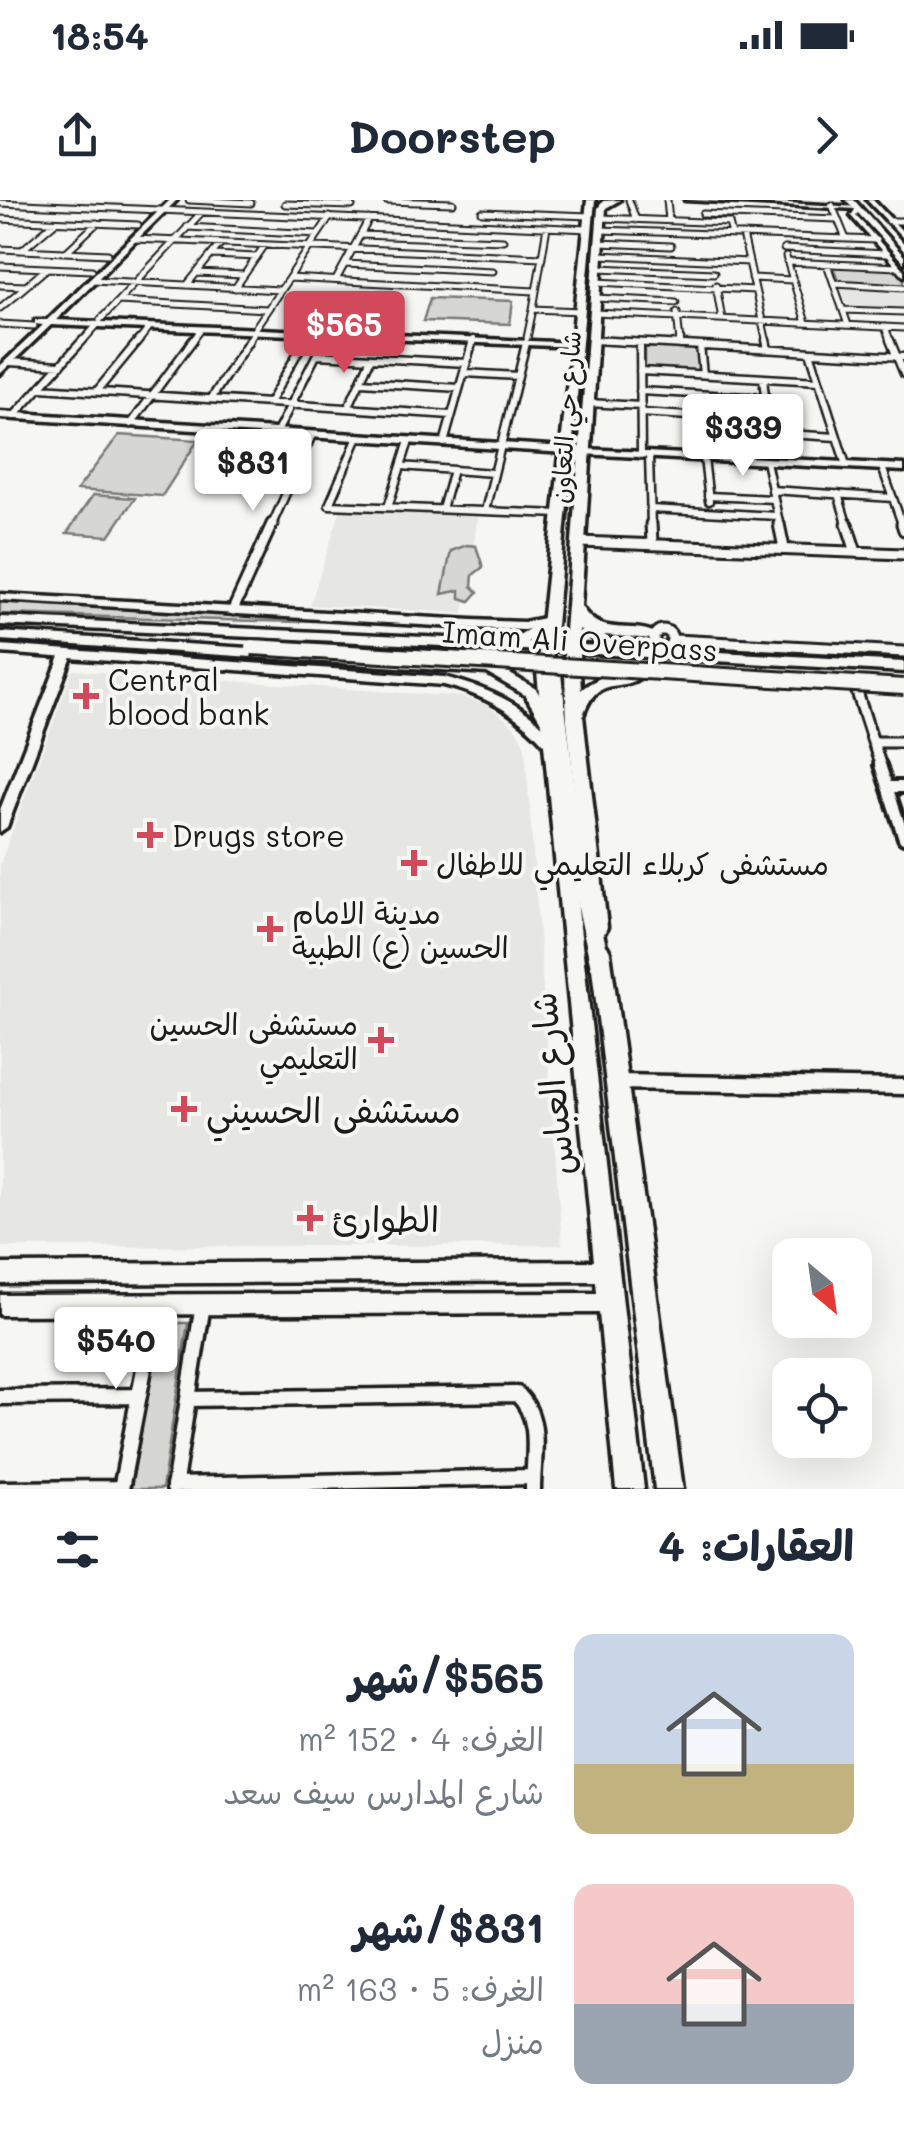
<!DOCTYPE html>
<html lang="ar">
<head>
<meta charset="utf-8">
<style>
	body { margin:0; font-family:Mali,"Playpen Sans Arabic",sans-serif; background:#f2f2f3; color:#1f2937; direction:rtl; height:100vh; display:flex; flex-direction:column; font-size:38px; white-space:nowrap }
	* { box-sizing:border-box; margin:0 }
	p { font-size:32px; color:#747a83 }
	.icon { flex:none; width:55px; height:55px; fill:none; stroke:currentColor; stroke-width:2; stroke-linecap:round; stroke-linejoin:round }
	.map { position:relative; height:1289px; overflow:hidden; direction:ltr }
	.side { display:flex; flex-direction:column; background:#fff; flex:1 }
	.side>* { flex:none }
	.needle { width:65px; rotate:151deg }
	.controls { position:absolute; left:772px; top:1038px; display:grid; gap:20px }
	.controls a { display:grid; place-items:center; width:100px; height:100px; border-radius:20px; background:#fff; box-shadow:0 10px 40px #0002; font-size:50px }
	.price { position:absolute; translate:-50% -85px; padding:0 22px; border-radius:10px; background:#fff; color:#222; font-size:32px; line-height:65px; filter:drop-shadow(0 2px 5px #0008) }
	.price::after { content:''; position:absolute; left:50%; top:60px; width:30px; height:22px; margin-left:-15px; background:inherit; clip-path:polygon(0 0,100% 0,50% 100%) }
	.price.selected { background:#d1495b; color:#fff }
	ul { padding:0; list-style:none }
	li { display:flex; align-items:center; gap:30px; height:250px; padding:0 50px }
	li span { display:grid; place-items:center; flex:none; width:280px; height:200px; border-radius:20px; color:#555 }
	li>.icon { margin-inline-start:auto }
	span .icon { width:120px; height:120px; fill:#fffc; stroke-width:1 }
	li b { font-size:42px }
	h2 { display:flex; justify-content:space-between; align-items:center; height:120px; padding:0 50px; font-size:42px }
	.status { display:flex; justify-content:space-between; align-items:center; height:70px; padding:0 50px; background:#fff; direction:ltr }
	.status svg { height:28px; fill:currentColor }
	header { display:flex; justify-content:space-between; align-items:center; height:130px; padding:0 50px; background:#fff; font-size:45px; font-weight:700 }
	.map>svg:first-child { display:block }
	.built { fill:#e6e6e2 }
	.green { fill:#d6d6d2; stroke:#797977; stroke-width:2.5 }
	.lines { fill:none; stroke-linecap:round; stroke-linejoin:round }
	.trunk-tunnel { stroke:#d5d5d2; stroke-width:14; stroke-dasharray:14 8; stroke-linecap:butt }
	.minor-far4-casing { stroke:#1c1c1c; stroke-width:9 }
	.minor-far3-casing { stroke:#1c1c1c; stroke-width:11 }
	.minor-far2-casing { stroke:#1c1c1c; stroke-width:15 }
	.minor-far1-casing { stroke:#1c1c1c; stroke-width:18 }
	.minor-casing { stroke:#1c1c1c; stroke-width:21 }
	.tertiary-casing { stroke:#1c1c1c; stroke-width:7 }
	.secondary-casing { stroke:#1c1c1c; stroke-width:7 }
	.primary-casing { stroke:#1c1c1c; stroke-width:7 }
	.trunk-casing { stroke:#1c1c1c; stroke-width:7 }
	.minor-far4 { stroke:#f6f6f2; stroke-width:5 }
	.minor-far3 { stroke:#f6f6f2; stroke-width:6 }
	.minor-far2 { stroke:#f6f6f2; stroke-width:9 }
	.minor-far1 { stroke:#f6f6f2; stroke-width:10 }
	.minor { stroke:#f6f6f2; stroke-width:14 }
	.tertiary { fill:#f6f6f2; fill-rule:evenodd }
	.secondary { fill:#f6f6f2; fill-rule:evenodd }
	.primary { fill:#f6f6f2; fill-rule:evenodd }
	.trunk { fill:#f6f6f2; fill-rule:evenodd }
	.trunk-bridge-casing { stroke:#1c1c1c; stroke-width:20; stroke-linecap:butt }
	.trunk-bridge { stroke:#f6f6f2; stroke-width:14 }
	.poi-dot { fill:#d1495b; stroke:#f6f6f2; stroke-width:4 }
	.labels { text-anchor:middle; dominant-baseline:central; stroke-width:8; stroke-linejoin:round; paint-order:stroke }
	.far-street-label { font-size:25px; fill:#1c1c1c; stroke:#f6f6f2 }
	.street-label { font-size:30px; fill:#1c1c1c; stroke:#f6f6f2 }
	.poi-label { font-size:30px; fill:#1c1c1c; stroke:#f6f6f2; text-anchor:start }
	.near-street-label { font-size:35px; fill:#1c1c1c; stroke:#f6f6f2 }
	.near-poi-label { font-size:35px; fill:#1c1c1c; stroke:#f6f6f2; text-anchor:start }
</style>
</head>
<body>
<div class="status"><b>18:54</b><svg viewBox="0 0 49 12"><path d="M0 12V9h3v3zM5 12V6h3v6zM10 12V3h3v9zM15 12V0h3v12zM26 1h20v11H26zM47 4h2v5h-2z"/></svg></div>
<header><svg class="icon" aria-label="forward" viewBox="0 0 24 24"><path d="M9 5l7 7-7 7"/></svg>Doorstep<svg class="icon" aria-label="share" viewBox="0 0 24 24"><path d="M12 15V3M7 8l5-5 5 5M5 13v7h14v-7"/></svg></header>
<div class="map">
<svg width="904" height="1289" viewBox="0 0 904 1289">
	<rect width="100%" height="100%" fill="#f6f6f2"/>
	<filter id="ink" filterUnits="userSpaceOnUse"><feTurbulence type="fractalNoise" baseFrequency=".01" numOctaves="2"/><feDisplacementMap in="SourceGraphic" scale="20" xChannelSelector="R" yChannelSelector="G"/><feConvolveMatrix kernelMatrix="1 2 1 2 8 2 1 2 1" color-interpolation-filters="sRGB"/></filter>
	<g filter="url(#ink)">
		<path class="built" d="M 839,85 L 904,88 L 904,111 L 849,108 Z
			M 341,309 L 478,314 L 464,413 L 310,405 Z
			M 73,470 L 464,497 L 489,506 L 515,527 L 525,546 L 562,1045 L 0,1047 L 0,664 Z"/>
		<path class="green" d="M 833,67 L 895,68 L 904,79 L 904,86 L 839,82 Z
			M 430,98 L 513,101 L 510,124 L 423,121 Z
			M 645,147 L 698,149 L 700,172 L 645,169 Z
			M 697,219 L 753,222 L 759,258 L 700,255 Z
			M 119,235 L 198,240 L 162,296 L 77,290 Z
			M 93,295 L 135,298 L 109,336 L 67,333 Z
			M 467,345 L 476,346 L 483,367 L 473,375 L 472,386 L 478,392 L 470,401 L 460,398 L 460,390 L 442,394 L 451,351 Z
			M 0,400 L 301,418 L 299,422 L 0,414 Z
			M 160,1123 L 188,1123 L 162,1289 L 131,1289 Z"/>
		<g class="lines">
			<path class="trunk-tunnel" d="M 499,435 L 532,446"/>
			<g class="minor-far4-casing">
				<path id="minor-far4" d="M 189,0 L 251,3
					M 629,0 L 636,20
					M 667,0 L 669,21
					M 386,1 L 453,3
					M 0,3 L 589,29
					M 285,4 L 352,6
					M 832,5 L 846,39
					M 482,12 L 590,16
					M 703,14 L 837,19
					M 601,18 L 729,23 L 732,35
					M 0,19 L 138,25
					M 889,21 L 904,21
					M 187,27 L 318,34
					M 547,27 L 533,109 L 581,111
					M 600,30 L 876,40
					M 360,35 L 503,40
					M 743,35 L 767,143
					M 134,39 L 542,57
					M 599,43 L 671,46
					M 0,49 L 108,54
					M 784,49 L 887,54
					M 22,50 L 55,22
					M 66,52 L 97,23
					M 212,55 L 257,57
					M 599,55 L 749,62
					M 786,57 L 806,123
					M 787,62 L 898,67
					M 345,64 L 493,71
					M 827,64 L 848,125
					M 0,66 L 92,70
					M 598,68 L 714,73
					M 197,73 L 244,75
					M 289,78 L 535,91
					M 752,78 L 793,80
					M 92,80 L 280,90
					M 336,80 L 369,19
					M 597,82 L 755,90
					M 834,83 L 904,87
					M 0,85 L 26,86
					M 187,85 L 221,43
					M 716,85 L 722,119
					M 235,88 L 265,45
					M 596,98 L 676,102
					M 118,101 L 267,109
					M 0,108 L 46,69
					M 843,110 L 904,112
					M 677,112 L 680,143
					M 595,113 L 904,128
					M 100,120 L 202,12
					M 0,124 L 34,126
					M 885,127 L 891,143
					M 255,128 L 330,17
					M 527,138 L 533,109
					M 593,140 L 640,143
					M 81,143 L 97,125
					M 137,143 L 149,128
					M 191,143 L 200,131
					M 247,143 L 253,134
					M 304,143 L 310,132
					M 323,143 L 328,133"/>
			</g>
			<g class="minor-far3-casing">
				<path id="minor-far3" d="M 594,140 L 904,157
					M 680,140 L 680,145
					M 766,140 L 768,149
					M 890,140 L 904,174
					M 640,143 L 641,255
					M 700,146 L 703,174
					M 810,152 L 846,265
					M 317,155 L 466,163
					M 9,162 L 61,165
					M 640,171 L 819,181
					M 464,173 L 518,176
					M 763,178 L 769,233 L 837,237
					M 361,182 L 459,188
					M 41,188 L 451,215
					M 97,191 L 139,140
					M 640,191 L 765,198
					M 211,199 L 249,140
					M 269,203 L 305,140
					M 588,203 L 641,206
					M 348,208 L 371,158
					M 641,213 L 768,221
					M 14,216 L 83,140
					M 690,216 L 693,257
					M 131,224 L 193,140
					M 277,232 L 324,140
					M 358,237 L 329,305 L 560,314
					M 444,243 L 473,140
					M 649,255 L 651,327
					M 704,258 L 709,301
					M 766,261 L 780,327
					M 401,266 L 493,273
					M 882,267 L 903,327
					M 772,290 L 893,298
					M 838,294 L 848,327
					M 708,296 L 774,299
					M 388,307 L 409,241
					M 442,309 L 453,270
					M 651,309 L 777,316
					M 485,311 L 526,143
					M 271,327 L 312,235"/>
			</g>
			<g class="minor-far2-casing">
				<path id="minor-far2" d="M 651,324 L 652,342
					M 779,324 L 784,348
					M 847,324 L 856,352
					M 902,324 L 904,330
					M 579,342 L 904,354
					M 233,410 L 272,324
					M654 439a9 9 0 1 1 18 0a9 9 0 1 1-18 0Z
					M 675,440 L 904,452
					M 856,489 L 881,567
					M 873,542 L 904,542"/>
			</g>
			<g class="minor-far1-casing">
				<path id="minor-far1" d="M 880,565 L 904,638
					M 888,587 L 904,587"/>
			</g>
			<g class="minor-casing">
				<path id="minor" d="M 616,882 L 904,887
					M 0,1197 L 139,1196
					M 188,1199 L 517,1194 C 543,1218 533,1257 533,1289
					M 174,1285 L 532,1277
					M 174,1288 L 203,1104
					M 0,1289 L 121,1288
					M 121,1289 L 156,1106"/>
			</g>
			<g class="tertiary-casing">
				<path id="tertiary" d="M 867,0 L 873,0 L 904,33 L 904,39 Z
					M 856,8 L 861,9 L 856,15 L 904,70 L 904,76 L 851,16 Z
					M 0,212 L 566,247 L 570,250 L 566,253 L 0,218 Z
					M 585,249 L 904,265 L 904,271 L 582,254 L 582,250 Z
					M 67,450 L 73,454 L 7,627 L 0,632 L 0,610 L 61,454 Z
					M 606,1061 L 613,1064 L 616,1071 L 613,1078 L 606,1081 L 0,1084 L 0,1064 Z
					M 610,1093 L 617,1096 L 620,1103 L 617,1110 L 610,1113 L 0,1115 L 0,1095 Z"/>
			</g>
			<g class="secondary-casing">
				<path id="secondary" d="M 170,0 L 177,0 L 56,120 L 577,143 L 581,145 L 577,147 L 51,125 L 0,174 L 0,166 L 43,125 L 35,124 L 35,120 L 47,120 Z
					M 685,0 L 733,0 L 859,7 L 856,9 Z
					M 0,394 L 472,420 L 524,422 L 549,417 L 555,421 L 553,424 L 524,430 L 472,428 L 0,400 Z
					M 0,445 L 444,477 C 487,488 528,505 556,541 L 554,544 L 544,544 C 517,513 484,495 444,485 L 0,453 Z"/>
			</g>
			<g class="primary-casing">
				<path id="primary" d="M 587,0 L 595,0 L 554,447 L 564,444 L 598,8 L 603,1 L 620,0 L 606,8 L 581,406 C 601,440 632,419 659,435 L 652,439 L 604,435 L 623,447 L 904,462 L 904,472 L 579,453 L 581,490 C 596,477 624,466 641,477 C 616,494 598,473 583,516 L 607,727 L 605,732 L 598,735 L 591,732 L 589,727 L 567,520 L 564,453 L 553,449 L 551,472 L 644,1289 L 616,1289 L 537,472 ZM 579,430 L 604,446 L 578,445 Z
					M 846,0 L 854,0 L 904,56 L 904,63 Z
					M 600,744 L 607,746 L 610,752 L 683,1289 L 655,1289 L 590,752 L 593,746 Z"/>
			</g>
			<g class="trunk-casing">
				<path id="trunk" d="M 0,417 L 509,441 L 549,417 L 556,421 L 541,436 L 527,442 L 550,444 L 552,447 L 545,451 L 0,425 Z
					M 0,432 L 508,465 L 515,470 L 510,474 L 536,489 L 552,515 L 549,477 L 556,472 L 561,474 L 581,639 L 611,767 L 608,773 L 601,775 L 594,773 L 591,767 L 563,639 L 553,525 L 543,525 L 525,495 L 487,473 L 0,440 Z"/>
			</g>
			<use href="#minor-far4" class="minor-far4"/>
			<use href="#minor-far3" class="minor-far3"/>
			<use href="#minor-far2" class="minor-far2"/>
			<use href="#minor-far1" class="minor-far1"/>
			<use href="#minor" class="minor"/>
			<use href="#tertiary" class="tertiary"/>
			<use href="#secondary" class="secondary"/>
			<use href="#primary" class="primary"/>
			<use href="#trunk" class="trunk"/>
			<g class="trunk-bridge-casing">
				<path id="trunk-bridge" d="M 252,447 L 904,487"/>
			</g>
			<use href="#trunk-bridge" class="trunk-bridge"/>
		</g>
	</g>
	<g class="poi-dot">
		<path d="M81 481h10v10h10v10h-10v10h-10v-10h-10v-10h10z"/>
		<path d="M145 620h10v10h10v10h-10v10h-10v-10h-10v-10h10z"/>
		<path d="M409 648h10v10h10v10h-10v10h-10v-10h-10v-10h10z"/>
		<path d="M265 714h10v10h10v10h-10v10h-10v-10h-10v-10h10z"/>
		<path d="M376 825h10v10h10v10h-10v10h-10v-10h-10v-10h10z"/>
		<path d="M179 894h10v10h10v10h-10v10h-10v-10h-10v-10h10z"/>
		<path d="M305 1003h10v10h10v10h-10v10h-10v-10h-10v-10h10z"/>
	</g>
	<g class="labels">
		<g class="far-street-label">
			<text transform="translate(565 217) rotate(-86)">شارع حي التعاون</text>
		</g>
		<g class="street-label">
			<text transform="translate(580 440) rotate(4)">Imam Ali Overpass</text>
		</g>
		<g class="poi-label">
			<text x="108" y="479">Central<tspan x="108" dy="34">blood bank</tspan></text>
			<text x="172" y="635">Drugs store</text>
			<text x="436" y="663">مستشفى كربلاء التعليمي للاطفال</text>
			<text x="292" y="712">مدينة الامام<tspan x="292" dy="34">الحسين (ع) الطبية</tspan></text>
			<text x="358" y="823" text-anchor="end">مستشفى الحسين<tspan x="358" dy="34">التعليمي</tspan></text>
		</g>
		<g class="near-street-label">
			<text transform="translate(551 884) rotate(-96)">شارع العباس</text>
		</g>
		<g class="near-poi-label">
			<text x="206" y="909">مستشفى الحسيني</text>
			<text x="332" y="1018">الطوارئ</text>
		</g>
	</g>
</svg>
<div class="controls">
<a><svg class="needle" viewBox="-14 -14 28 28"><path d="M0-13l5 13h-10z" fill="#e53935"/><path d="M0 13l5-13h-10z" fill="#747a83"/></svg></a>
<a><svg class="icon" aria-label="locate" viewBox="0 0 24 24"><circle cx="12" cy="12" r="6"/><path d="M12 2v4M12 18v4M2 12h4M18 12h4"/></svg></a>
</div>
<b class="price selected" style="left:344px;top:176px">$565</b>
<b class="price" style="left:743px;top:279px">$339</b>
<b class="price" style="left:253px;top:314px">$831</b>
<b class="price" style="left:116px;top:1192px">$540</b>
</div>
<section class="side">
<h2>العقارات: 4<svg class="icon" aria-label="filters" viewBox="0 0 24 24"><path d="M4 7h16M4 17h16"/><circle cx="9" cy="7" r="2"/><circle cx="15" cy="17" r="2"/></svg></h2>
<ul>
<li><span style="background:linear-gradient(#c9d6e8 65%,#c2b280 0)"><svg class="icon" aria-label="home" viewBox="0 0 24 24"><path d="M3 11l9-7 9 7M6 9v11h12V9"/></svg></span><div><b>$565/شهر</b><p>الغرف: 4 · 152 m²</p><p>شارع المدارس سيف سعد</p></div></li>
<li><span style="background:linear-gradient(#f6c9c9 60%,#9aa5b1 0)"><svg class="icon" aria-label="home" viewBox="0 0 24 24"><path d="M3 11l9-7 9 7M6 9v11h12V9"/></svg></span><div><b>$831/شهر</b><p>الغرف: 5 · 163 m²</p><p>منزل</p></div></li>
</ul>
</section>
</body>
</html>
